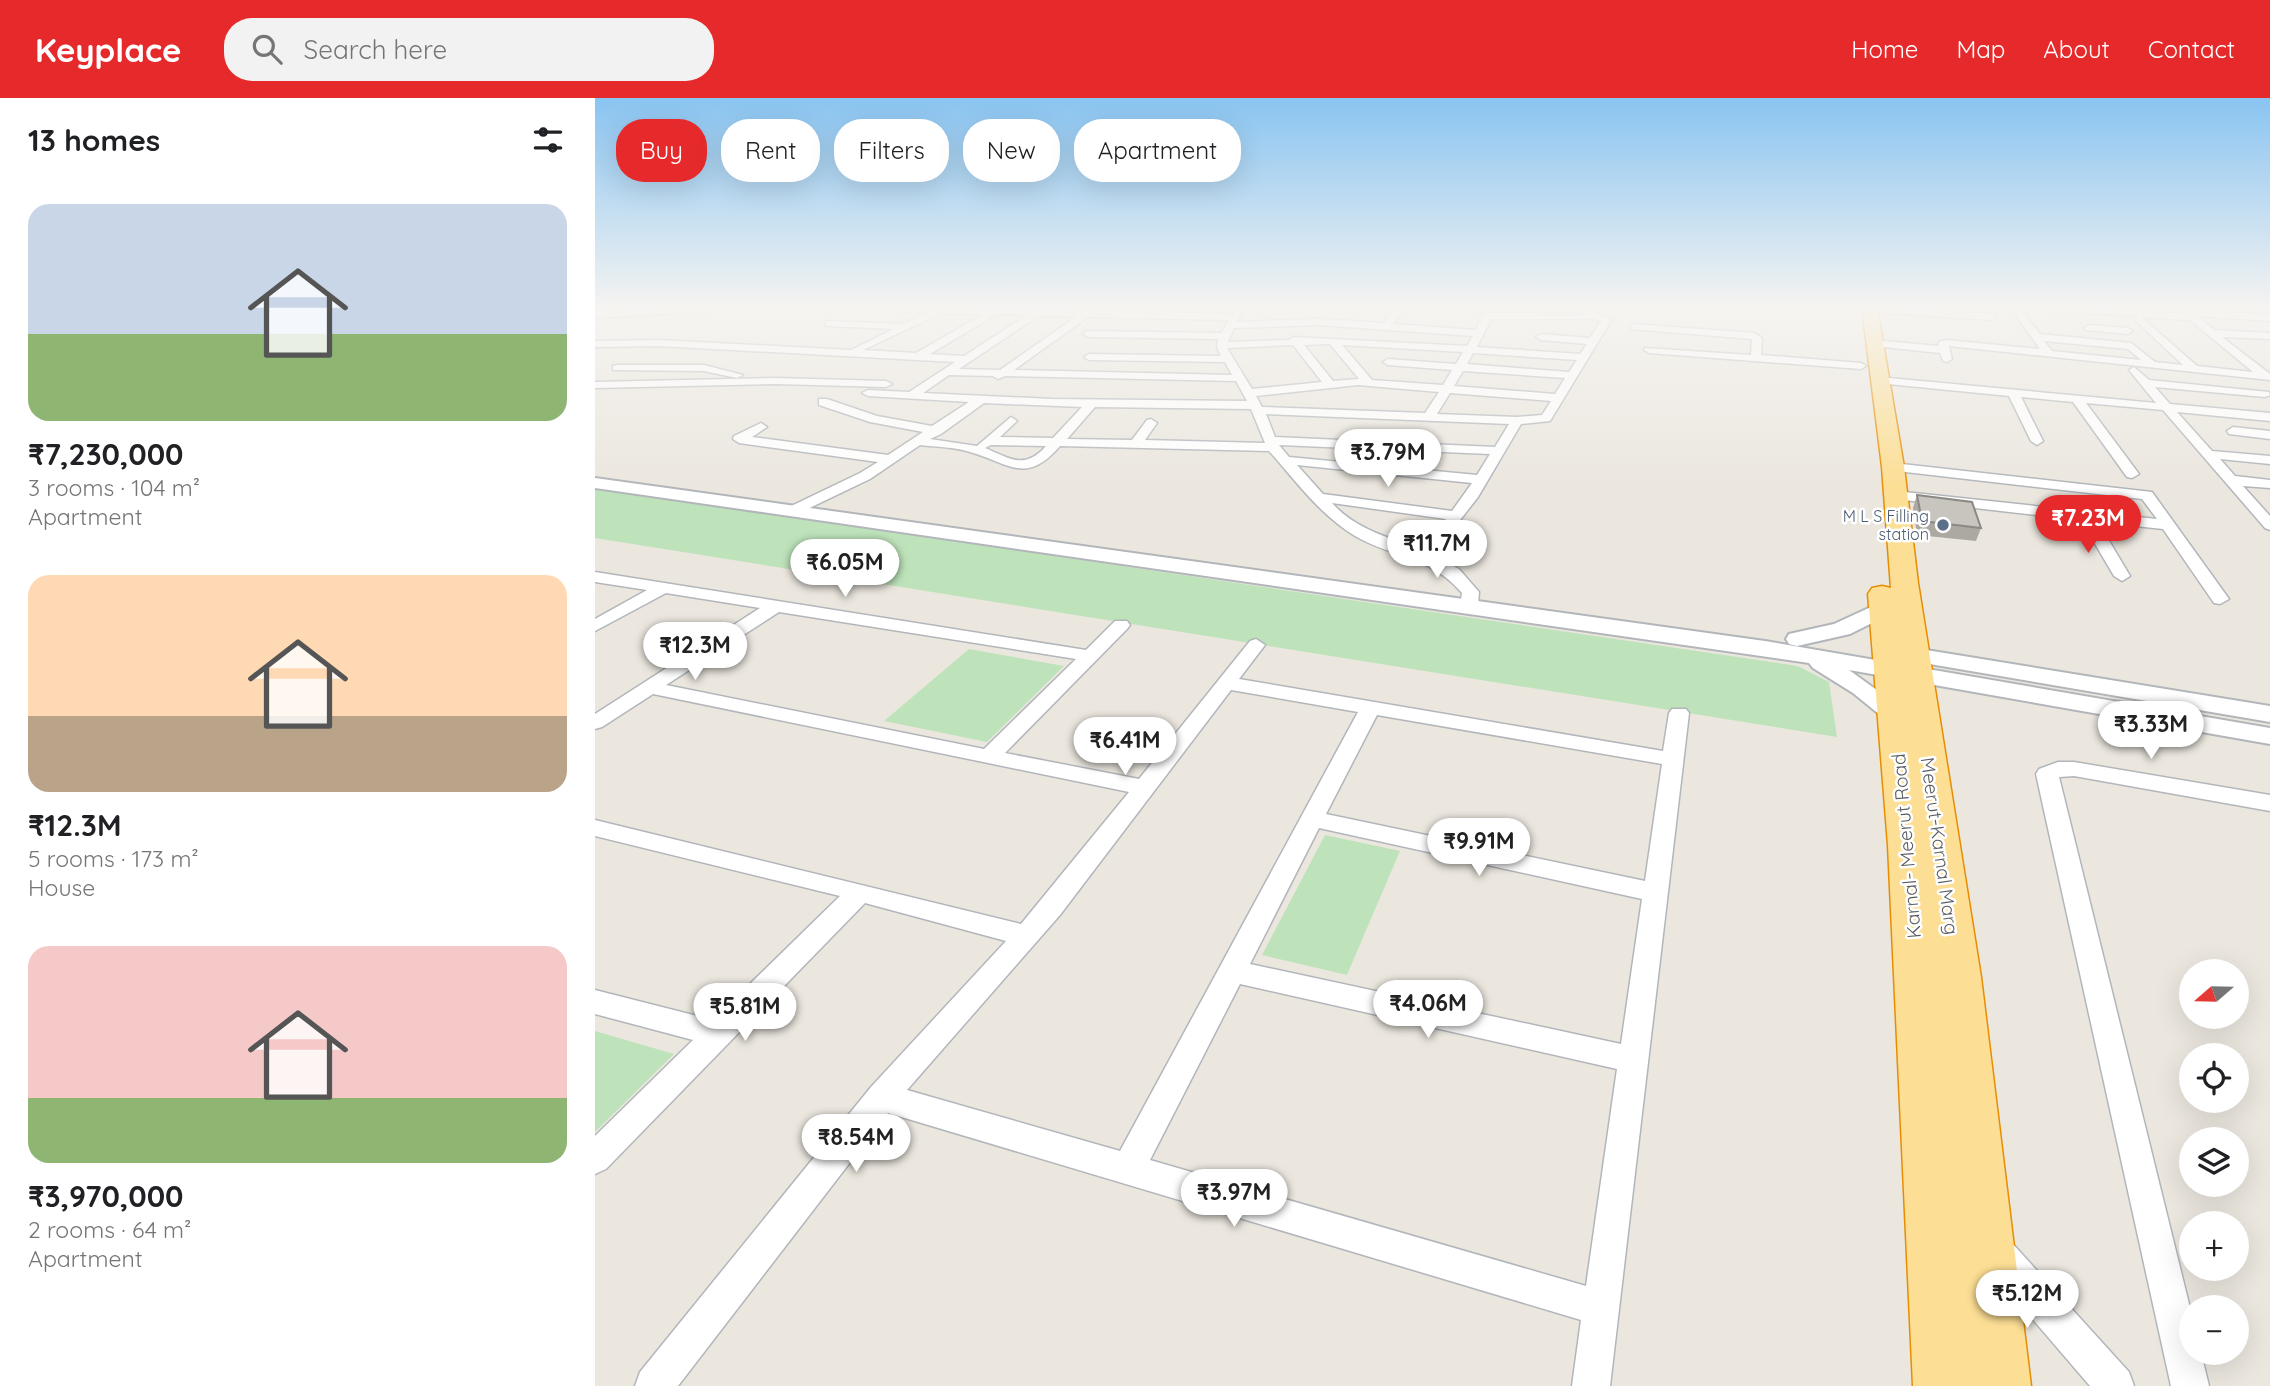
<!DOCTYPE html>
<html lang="en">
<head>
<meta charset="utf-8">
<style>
	body { margin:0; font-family:Quicksand,sans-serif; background:#f2f2f2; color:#202124; height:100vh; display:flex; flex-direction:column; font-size:26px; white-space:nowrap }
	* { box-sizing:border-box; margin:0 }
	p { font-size:23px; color:#757577 }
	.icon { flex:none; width:38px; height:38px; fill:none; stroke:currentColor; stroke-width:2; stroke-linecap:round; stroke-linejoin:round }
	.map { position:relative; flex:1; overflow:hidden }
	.details { display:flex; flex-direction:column; background:#fff; width:595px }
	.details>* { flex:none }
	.top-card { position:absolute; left:21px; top:21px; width:665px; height:63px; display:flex; gap:14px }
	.needle { width:46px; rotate:250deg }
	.buttons { position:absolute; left:1584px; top:861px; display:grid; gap:14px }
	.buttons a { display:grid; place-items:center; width:70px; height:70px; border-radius:50%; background:#fff; box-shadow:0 7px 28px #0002; font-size:35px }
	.price { position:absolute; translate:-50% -60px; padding:0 16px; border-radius:24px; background:#fff; color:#222; font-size:23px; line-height:46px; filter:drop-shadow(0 2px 4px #0008) }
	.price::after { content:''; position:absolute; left:50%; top:42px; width:21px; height:16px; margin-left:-10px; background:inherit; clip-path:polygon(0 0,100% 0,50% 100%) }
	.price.selected { background:#e62a2b; color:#fff }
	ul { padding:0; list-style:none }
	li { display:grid; align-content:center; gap:14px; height:371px; padding:0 28px }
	li span { display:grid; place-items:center; height:217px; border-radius:21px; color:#555 }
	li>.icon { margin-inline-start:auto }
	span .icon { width:126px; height:126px; fill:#fffc; stroke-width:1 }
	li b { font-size:30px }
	h2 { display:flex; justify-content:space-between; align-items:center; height:84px; padding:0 28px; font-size:30px }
	.tag { padding:0 24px; border-radius:28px; background:#fff; box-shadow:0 7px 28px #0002; font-size:24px; line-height:63px }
	.tag.selected { background:#e62a2b; color:#fff }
	header { display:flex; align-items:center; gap:42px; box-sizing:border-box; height:98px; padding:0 35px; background:#e62a2b; color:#fff }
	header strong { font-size:33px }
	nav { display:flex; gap:38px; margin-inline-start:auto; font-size:24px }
	.search { width:490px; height:63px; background:#f2f2f2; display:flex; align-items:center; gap:18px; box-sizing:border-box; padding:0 24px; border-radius:28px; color:#757577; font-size:26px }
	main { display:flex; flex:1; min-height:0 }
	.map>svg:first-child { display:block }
	.green { fill:#bee3bb }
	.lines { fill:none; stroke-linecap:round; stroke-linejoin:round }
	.minor-casing { stroke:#b2b6ba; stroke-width:3 }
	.tertiary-casing { stroke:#b2b6ba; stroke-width:4 }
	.trunk-casing { stroke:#e78d03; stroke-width:3 }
	.minor { fill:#fff; fill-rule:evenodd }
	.tertiary { fill:#fff; fill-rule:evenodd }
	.trunk { fill:#fcde94; fill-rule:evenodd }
	.wall { fill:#aca9a3 }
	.building { fill:#c8c4be; stroke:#8c8985; stroke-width:2 }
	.service-dot { fill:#5c6f8a; stroke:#fff; stroke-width:2.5 }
	.labels { text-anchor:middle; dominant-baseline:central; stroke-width:5; stroke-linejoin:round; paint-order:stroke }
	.far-service-label { font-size:16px; fill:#4e5e75; stroke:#fff; text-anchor:end }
	.street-label { font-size:19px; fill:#585c60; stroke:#fff }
</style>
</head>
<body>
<header>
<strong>Keyplace</strong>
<div class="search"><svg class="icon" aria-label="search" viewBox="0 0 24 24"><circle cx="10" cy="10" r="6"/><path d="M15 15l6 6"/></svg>Search here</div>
<nav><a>Home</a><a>Map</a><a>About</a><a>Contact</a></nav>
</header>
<main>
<section class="details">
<h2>13 homes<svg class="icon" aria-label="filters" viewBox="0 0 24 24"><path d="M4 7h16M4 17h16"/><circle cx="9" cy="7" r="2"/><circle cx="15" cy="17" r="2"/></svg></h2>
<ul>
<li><span style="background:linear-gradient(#c9d6e8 60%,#8fb573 0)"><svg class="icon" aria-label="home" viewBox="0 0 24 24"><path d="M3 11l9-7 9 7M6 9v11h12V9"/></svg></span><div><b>₹7,230,000</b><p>3 rooms · 104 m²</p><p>Apartment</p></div></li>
<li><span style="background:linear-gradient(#ffd9b3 65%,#b9a48a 0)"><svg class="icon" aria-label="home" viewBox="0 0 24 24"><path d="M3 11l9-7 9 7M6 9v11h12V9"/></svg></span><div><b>₹12.3M</b><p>5 rooms · 173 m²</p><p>House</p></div></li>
<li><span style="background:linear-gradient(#f6c9c9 70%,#8fb573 0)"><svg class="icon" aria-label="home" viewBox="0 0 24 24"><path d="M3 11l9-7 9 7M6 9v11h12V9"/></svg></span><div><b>₹3,970,000</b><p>2 rooms · 64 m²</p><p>Apartment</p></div></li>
</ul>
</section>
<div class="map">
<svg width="1675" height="1288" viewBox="0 0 1675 1288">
	<rect width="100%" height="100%" fill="#ebe7df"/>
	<path class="green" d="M 0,390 L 1203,568 L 1234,584 L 1242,639 L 0,440 Z
		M 374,551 L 469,568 L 392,644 L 289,623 Z
		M 730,737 L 805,753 L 752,877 L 667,857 Z
		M 0,933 L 79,956 L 0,1034 Z"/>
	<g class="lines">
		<g class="minor-casing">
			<path id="minor" d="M 92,209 L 138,209 L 133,212 L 0,220 L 0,214 Z
				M 302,209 L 637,216 L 642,209 L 650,209 L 642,224 L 724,221 L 789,225 L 801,209 L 809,209 L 798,226 L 881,232 L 887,218 L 892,215 L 993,216 L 995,209 L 1003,209 L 1002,216 L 1017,221 L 955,323 L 926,326 L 883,399 L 838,457 L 864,471 L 884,494 L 883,508 L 874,513 L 865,508 L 867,495 C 833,456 800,461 760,438 C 724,416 701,383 674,353 L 465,348 C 431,387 416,366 375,354 C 359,349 342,349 325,347 L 275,381 L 202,416 L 192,416 L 190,413 L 192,410 L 265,375 L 283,364 L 144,345 L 138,341 L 139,338 L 166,325 L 172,329 L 157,339 L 293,357 L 328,334 L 275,324 L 224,307 L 224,301 L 232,301 L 282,318 L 337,328 L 374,304 L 273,298 L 267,295 L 273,292 L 314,294 L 360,264 L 64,248 L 0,249 L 0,243 L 64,242 L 256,252 L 299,231 L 233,228 L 230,227 L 230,223 L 309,226 L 333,214 L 305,214 L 300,211 ZM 347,215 L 389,216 L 321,255 L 268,252 ZM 402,216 L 432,217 L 369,258 L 335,256 ZM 443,218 L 482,218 L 405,272 L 364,271 ZM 493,219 L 634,222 L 626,235 L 493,233 L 488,236 L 493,239 L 623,241 L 622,250 L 626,258 L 494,256 L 489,259 L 494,262 L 630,264 L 637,277 L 419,272 ZM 896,221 L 999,221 L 1006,223 L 995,240 L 946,236 L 941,239 L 946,242 L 992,246 L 985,256 L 882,249 ZM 724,227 L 878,238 L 872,248 L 699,239 L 694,242 L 633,244 L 639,230 ZM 735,246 L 764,281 L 738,283 L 709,247 ZM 698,247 L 727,284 L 657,291 L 632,250 ZM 747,247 L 868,254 L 861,266 L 793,261 L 788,264 L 793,267 L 857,272 L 848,287 L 777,282 ZM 878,255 L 982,262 L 974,274 L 872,266 ZM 868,273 L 970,280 L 960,296 L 859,288 ZM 354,277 L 398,278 L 403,281 L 410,278 L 641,283 L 652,303 L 457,301 L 328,295 ZM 763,287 L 844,294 L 830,315 L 667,309 L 661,298 ZM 855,295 L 956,303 L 947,317 L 922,319 L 842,316 ZM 389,305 L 487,309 L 458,340 L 405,339 L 422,323 L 416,319 L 382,348 L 335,341 L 346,336 ZM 500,309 L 656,311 L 670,345 L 550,342 L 562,325 L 556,321 L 552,322 L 537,342 L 472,341 ZM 671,316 L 914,326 L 900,349 L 680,339 ZM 396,347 L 451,348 C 430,372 416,361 390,350 ZM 684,347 L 895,356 L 882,377 L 694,359 ZM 702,367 L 877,385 L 857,413 L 728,396 ZM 737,405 L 851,421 L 826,451 C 794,440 760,431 737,405 Z
				M 1273,209 L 1397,216 L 1402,219 L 1397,222 L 1275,214 L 1270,211 Z
				M 1415,209 L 1424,209 L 1445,236 L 1536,245 L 1560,264 L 1588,267 L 1541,223 L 1539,221 L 1543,218 L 1437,212 L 1432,209 L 1476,209 L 1587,216 L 1581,210 L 1590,209 L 1595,212 L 1675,217 L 1675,223 L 1602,218 L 1619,232 L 1675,235 L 1675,241 L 1627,239 L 1675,276 L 1675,282 L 1354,248 L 1357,261 L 1352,264 L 1348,263 L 1345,255 L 1279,248 L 1274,245 L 1279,242 L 1343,248 L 1344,244 L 1351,242 L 1445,251 ZM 1546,219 L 1595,222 L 1658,274 L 1602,268 ZM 1449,243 L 1533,251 L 1546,262 L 1457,253 Z
				M 1039,226 L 1159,235 L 1167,240 L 1166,257 L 1266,265 L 1271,268 L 1266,271 L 1054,255 L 1049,252 L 1050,250 L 1156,257 L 1157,241 L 1036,231 L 1036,227 Z
				M 1494,227 L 1533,230 L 1538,233 L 1533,236 L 1491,232 L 1489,230 Z
				M 22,267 L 109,267 L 148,277 L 142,280 L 109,273 L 18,272 L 18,268 Z
				M 1539,269 L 1554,282 L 1674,294 L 1675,297 L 1670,299 L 1560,289 L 1575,306 L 1675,315 L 1675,323 L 1582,314 L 1617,353 L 1675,358 L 1675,366 L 1625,361 L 1640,378 L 1675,382 L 1675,390 L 1648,388 L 1675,418 L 1675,432 L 1670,430 L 1568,312 L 1491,305 L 1544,376 L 1537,380 L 1532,379 L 1478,304 L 1426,299 L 1448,343 L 1442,347 L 1436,343 L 1414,298 L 1283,285 L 1277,282 L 1283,279 L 1561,305 L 1534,272 Z
				M 181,280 L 291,283 L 297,286 L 291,289 L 181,286 L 0,290 L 0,284 Z
				M 1638,329 L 1675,333 L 1675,341 L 1634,336 L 1632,333 Z
				M 1298,365 L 1557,394 L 1634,501 L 1625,506 L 1619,505 L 1568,431 L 1503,424 L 1535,478 L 1527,483 L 1519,478 L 1486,422 L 1300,401 L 1293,397 L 1300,393 L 1562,421 L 1547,401 L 1293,372 L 1291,369 Z
				M 0,474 L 491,552 L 520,523 L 532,523 L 535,527 L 532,531 L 410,655 L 544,681 L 655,543 L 661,541 L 670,547 L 644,581 L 1068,653 L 1074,615 L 1077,611 L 1091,611 L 1094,615 L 1015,1288 L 977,1288 L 986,1222 L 293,1015 L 83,1288 L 40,1288 L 45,1274 L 276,989 L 411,843 L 270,805 L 11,1071 L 0,1076 L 0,1038 L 98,942 L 0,916 L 0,892 L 118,922 L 245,798 L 0,738 L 0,722 L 426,826 L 534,694 L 58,596 L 7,629 L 0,631 L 0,616 L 165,510 L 71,495 L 0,533 L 0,521 L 52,492 L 0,484 ZM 184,514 L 481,561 L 389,651 L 71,587 ZM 636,592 L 763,614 L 525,1053 L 312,992 L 465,817 ZM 782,617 L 1067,666 L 1050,783 L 731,716 ZM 724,730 L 1047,801 L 1026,946 L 655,866 ZM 645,886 L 1022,971 L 991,1188 L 555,1062 Z
				M 1463,664 L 1479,664 L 1675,697 L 1675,713 L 1479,678 L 1464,679 L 1596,1214 L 1596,1255 L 1606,1255 L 1614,1288 L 1576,1288 L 1441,676 L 1444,671 Z
				M 1404,1139 L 1416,1144 L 1534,1274 L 1539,1288 L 1495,1288 L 1392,1168 L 1387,1156 L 1392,1144 Z"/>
		</g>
		<g class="tertiary-casing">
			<path id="tertiary" d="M 0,380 L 1170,543 L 1675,630 L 1675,646 L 1254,572 L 1308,611 L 1312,616 L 1308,621 L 1299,624 L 1290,621 L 1258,595 L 1218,570 L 1214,565 L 0,390 Z
				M 1289,503 L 1297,505 L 1300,510 L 1297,515 L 1255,536 L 1202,548 L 1194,546 L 1191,541 L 1194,536 L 1239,526 Z
				M 1319,550 L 1675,608 L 1675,624 L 1311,562 L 1307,557 L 1311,552 Z"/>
		</g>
		<g class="trunk-casing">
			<path id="trunk" d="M 1267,209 L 1282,209 L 1309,369 L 1323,485 L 1386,879 L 1436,1288 L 1318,1288 L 1293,747 L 1273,496 L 1277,490 L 1287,488 L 1296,490 L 1287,369 Z"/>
		</g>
		<use href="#minor" class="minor"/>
		<use href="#tertiary" class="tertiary"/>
		<use href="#trunk" class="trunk"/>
	</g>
	<path class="wall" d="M 1322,397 L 1386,430 L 1381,443 L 1322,437 L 1318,410 Z"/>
	<path class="building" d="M 1322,397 L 1377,404 L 1386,430 L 1327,423 Z"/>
	<linearGradient id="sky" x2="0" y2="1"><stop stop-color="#89c4f1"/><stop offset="0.54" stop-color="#f6f4f1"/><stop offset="1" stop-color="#f6f4f1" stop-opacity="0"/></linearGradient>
	<rect width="1675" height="389" fill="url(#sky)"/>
	<circle class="service-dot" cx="1348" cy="427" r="7"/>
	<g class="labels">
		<g class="far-service-label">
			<text x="1334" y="418">M L S Filling<tspan x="1334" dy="18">station</tspan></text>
		</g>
		<g class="street-label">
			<text transform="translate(1311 748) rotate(-95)">Karnal- Meerut Road</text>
			<text transform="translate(1345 748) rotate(82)">Meerut-Karnal Marg</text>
		</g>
	</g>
</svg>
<div class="buttons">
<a><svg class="needle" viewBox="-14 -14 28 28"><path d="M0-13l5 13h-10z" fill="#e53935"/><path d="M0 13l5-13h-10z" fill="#757577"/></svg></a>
<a><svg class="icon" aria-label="locate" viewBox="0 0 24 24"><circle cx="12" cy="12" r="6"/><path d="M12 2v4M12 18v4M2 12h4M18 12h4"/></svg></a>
<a><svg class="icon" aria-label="layers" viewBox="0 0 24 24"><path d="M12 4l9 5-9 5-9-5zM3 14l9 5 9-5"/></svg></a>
<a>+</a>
<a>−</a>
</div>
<b class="price" style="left:793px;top:391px">₹3.79M</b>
<b class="price selected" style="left:1493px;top:457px">₹7.23M</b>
<b class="price" style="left:842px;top:482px">₹11.7M</b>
<b class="price" style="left:250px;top:501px">₹6.05M</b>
<b class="price" style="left:100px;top:584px">₹12.3M</b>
<b class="price" style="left:1556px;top:663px">₹3.33M</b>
<b class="price" style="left:530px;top:679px">₹6.41M</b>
<b class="price" style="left:884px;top:780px">₹9.91M</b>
<b class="price" style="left:833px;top:942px">₹4.06M</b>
<b class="price" style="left:150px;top:945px">₹5.81M</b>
<b class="price" style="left:261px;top:1076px">₹8.54M</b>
<b class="price" style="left:639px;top:1131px">₹3.97M</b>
<b class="price" style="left:1432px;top:1232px">₹5.12M</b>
<div class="top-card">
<a class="tag selected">Buy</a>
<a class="tag">Rent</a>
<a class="tag">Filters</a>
<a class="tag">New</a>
<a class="tag">Apartment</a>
</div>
</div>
</main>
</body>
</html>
